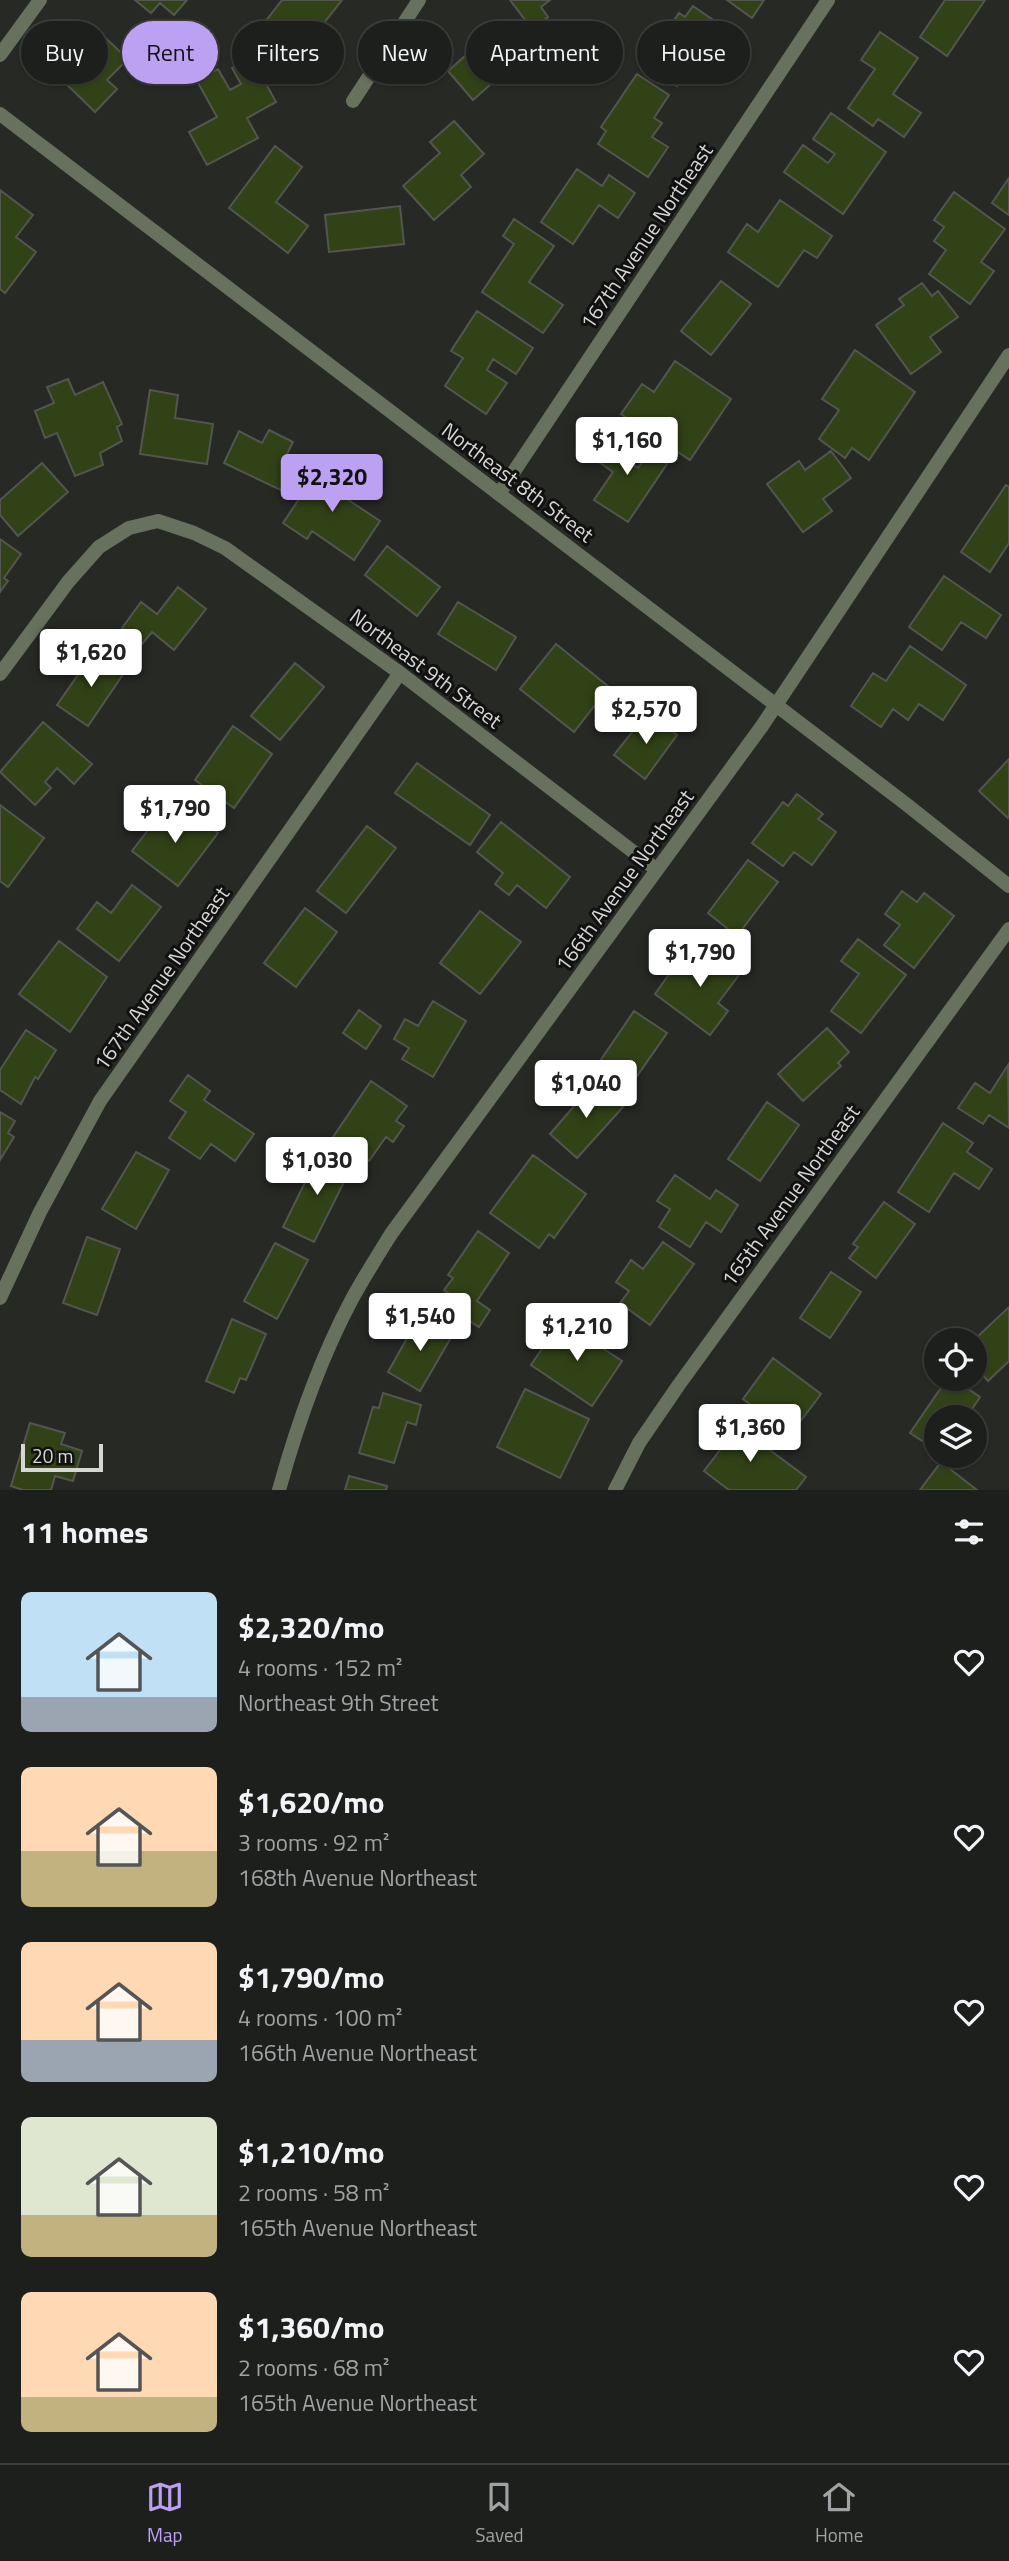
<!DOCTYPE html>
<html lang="en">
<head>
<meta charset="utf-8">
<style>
	body { margin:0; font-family:"Titillium Web",sans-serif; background:#252725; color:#f1f3f6; height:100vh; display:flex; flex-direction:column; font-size:26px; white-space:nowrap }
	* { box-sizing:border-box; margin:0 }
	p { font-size:23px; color:#a0a2a3 }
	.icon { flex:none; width:38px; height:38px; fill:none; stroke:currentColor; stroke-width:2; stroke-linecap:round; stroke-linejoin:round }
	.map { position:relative; height:1490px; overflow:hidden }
	.side { display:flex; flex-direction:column; background:#1d1f1c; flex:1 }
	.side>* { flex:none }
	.hud { position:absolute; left:21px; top:21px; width:968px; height:63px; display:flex; gap:14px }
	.controls { position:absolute; left:924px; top:1328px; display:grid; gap:14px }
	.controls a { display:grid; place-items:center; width:63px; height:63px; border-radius:50%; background:#1d1f1c; box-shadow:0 2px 5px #0004,0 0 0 2px #3b3d3b; font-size:35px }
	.scale { position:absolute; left:21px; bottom:18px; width:82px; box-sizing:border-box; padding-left:7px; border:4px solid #d6d7d5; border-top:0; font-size:19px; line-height:24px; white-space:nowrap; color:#d6d7d5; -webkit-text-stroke:5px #101110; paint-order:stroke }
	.price { position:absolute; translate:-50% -60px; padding:0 16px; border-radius:7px; background:#fff; color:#222; font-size:23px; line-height:46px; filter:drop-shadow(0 2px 4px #0008) }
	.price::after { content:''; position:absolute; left:50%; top:42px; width:21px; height:16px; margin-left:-10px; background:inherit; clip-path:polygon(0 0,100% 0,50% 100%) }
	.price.current { background:#bca0f2; color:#111 }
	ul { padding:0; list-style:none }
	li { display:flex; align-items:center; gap:21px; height:175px; padding:0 21px }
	li span { display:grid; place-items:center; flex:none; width:196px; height:140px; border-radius:10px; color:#555 }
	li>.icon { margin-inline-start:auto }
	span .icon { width:84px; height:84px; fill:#fffc; stroke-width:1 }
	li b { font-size:30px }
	h2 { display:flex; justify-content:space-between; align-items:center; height:84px; padding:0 21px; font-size:30px }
	.tag { padding:0 24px; border-radius:32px; background:#1d1f1c; box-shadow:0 2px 5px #0004,0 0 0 2px #3b3d3b; font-size:24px; line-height:63px }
	.tag.current { background:#bca0f2; color:#111 }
	.tab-bar { display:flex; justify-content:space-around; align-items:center; height:98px; border-top:2px solid #3b3d3b; background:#1d1f1c; font-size:19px; color:#a0a2a3 }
	.tab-bar a { display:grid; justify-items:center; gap:4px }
	.tab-bar .current { color:#bca0f2 }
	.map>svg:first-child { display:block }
	.building { fill:#314217; stroke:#535551; stroke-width:2 }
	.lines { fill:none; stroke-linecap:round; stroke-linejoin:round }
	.minor { stroke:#68715d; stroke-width:14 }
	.tertiary { stroke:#68715d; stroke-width:14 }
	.labels { text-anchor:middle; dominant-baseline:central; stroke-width:6; stroke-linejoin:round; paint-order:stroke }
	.street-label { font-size:21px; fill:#d6d7d5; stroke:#101110 }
</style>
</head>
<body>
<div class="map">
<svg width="1009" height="1490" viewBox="0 0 1009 1490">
	<rect width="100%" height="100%" fill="#272925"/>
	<path class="building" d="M 135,0 L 187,0 L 174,15 L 160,3 L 151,13 Z
		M 282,0 L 342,0 L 295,60 L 258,31 Z
		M 510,0 L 550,0 L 541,7 L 548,17 L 532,29 Z
		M 727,0 L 764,0 L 752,18 Z
		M 945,0 L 985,0 L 947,56 L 920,37 Z
		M 693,6 L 738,37 L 721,62 L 702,48 L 677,86 L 645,64 L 679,13 L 685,17 Z
		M 494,30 L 519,59 L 473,100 L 448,71 Z
		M 99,32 L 128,59 L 107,80 L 117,89 L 95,112 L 57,75 Z
		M 880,32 L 918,58 L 893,94 L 921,113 L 904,137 L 878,119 L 873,126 L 848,108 L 875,69 L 861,60 Z
		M 252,58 L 276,102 L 247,118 L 258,138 L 207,165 L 189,132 L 217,117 L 197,81 L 218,69 L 230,90 L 241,84 L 232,68 Z
		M 637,74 L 669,95 L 654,118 L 662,123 L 652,137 L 668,147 L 648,177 L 598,144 L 606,131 L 601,127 Z
		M 831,113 L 886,152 L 843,214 L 784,172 L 803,145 L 828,163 L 835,154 L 813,139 Z
		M 454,121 L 484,154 L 461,175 L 471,187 L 434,220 L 403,186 L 440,153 L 430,142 Z
		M 275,146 L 302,167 L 276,202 L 308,226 L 288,253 L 229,208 Z
		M 577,169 L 602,186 L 609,175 L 635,193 L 618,218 L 599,205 L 573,244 L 541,222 Z
		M 1009,178 L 1009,215 L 992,203 Z
		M 0,190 L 33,215 L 16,237 L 36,252 L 5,293 L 0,289 Z
		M 954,192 L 1005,229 L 981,262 L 994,271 L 970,304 L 929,274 L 946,250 L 934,241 L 944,227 L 934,220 Z
		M 780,200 L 832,236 L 817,258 L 804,250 L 778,287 L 728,252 L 747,224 L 758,232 Z
		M 400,206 L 404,244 L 329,252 L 325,215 Z
		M 514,219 L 554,246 L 529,282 L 563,305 L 543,333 L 482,292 L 514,244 L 503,236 Z
		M 721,281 L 751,304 L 711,355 L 681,331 Z
		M 922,283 L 932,296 L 938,291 L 958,317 L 930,337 L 941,352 L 911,374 L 876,325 L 904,305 L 899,299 Z
		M 477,311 L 533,348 L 516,374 L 493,359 L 487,370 L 507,383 L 486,414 L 445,386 L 463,358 L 451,351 Z
		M 855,350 L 915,392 L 869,460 L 852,448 L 845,458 L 819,439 L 839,410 L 822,399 Z
		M 675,361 L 731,399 L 690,460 L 621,414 L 642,384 L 654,392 Z
		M 68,379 L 75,395 L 103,382 L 122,424 L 117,427 L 122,441 L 100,453 L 103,465 L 75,476 L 57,433 L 45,438 L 35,411 L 54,403 L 47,387 Z
		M 150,390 L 178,395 L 175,418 L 213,424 L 207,464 L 140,454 Z
		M 269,430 L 293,442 L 286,456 L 301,463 L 287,493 L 224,463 L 239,431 L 262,443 Z
		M 616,430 L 638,445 L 627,460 L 638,468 L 649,451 L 667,464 L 628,522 L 594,500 L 613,472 L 596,460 Z
		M 831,451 L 851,478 L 823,499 L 832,511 L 803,532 L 767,484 L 799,461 L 805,470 Z
		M 324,462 L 348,478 L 338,493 L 380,521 L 354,560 L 312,531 L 307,539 L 283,523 Z
		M 42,463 L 68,492 L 18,536 L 0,515 L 0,500 Z
		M 1006,485 L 1009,487 L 1009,543 L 990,572 L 961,552 Z
		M 0,539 L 21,554 L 4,578 L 8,581 L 0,592 Z
		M 387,546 L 440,587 L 417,616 L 365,575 Z
		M 944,576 L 1001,615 L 986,638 L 961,622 L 942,650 L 909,627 Z
		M 178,587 L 206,609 L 174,650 L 152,632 L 142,644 L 122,628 L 141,602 L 157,614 Z
		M 458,602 L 516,637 L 496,670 L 438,634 Z
		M 556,644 L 609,687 L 574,732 L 520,689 Z
		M 910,646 L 966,685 L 943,720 L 919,704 L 908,720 L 893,709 L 881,727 L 851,706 L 873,673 L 886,681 Z
		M 94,652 L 124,673 L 88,726 L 57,705 Z
		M 295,663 L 324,687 L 280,740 L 251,716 Z
		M 647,713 L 677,735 L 645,779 L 614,755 Z
		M 43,722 L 92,764 L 74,784 L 57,768 L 45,782 L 51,788 L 35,805 L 0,772 Z
		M 233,726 L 272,754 L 234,808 L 195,780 Z
		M 1009,759 L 1009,817 L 1008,818 L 979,791 Z
		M 417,763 L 490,815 L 470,845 L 395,793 Z
		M 797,794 L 823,814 L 818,819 L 836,832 L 812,865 L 794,852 L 783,866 L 752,843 L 783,802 L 788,806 Z
		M 0,805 L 44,838 L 8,887 L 0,881 Z
		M 189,811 L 218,833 L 178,886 L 132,851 L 161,813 L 178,825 Z
		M 501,822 L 570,877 L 546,908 L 517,885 L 509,895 L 495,884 L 503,873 L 477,852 Z
		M 367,826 L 396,848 L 346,913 L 317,891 Z
		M 748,860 L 778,882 L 737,936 L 708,913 Z
		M 132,885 L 161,907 L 119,961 L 77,929 L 97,902 L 111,913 Z
		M 902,891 L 917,902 L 924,893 L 954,916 L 914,968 L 884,945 L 900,925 L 885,914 Z
		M 305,908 L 337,932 L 296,987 L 264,963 Z
		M 480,911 L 521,942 L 480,994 L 440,963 Z
		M 858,939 L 906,975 L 861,1033 L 831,1011 L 859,974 L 841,961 Z
		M 59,941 L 107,977 L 70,1032 L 19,994 Z
		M 708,945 L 742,971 L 718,1003 L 728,1011 L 710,1035 L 655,994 L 680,959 L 692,968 Z
		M 433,1001 L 466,1021 L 433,1077 L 402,1059 L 409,1048 L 394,1039 L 405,1019 L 418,1026 Z
		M 359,1010 L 381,1026 L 366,1049 L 343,1033 Z
		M 634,1011 L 667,1033 L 628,1089 L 596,1067 Z
		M 827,1028 L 849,1052 L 838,1063 L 841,1066 L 803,1101 L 778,1074 Z
		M 26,1030 L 56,1050 L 38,1079 L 35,1077 L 21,1104 L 0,1090 L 0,1070 Z
		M 1008,1065 L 1009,1128 L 989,1115 L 983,1124 L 958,1108 L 975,1083 L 990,1093 Z
		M 188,1075 L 210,1091 L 204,1100 L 254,1134 L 235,1161 L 211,1144 L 200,1159 L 169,1138 L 186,1112 L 170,1101 Z
		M 371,1081 L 407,1106 L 396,1121 L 404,1126 L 393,1142 L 386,1137 L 369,1161 L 333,1137 Z
		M 595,1082 L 623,1107 L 577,1158 L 550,1134 Z
		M 767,1102 L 799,1125 L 760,1181 L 728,1159 Z
		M 0,1112 L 15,1121 L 8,1133 L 14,1137 L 0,1160 Z
		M 943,1123 L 973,1143 L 967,1152 L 992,1169 L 979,1189 L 954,1173 L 929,1212 L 898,1192 Z
		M 136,1152 L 169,1170 L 136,1229 L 102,1209 Z
		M 320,1152 L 351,1168 L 314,1242 L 283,1227 Z
		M 533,1155 L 586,1194 L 554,1238 L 549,1234 L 539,1248 L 490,1213 Z
		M 675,1175 L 710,1199 L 716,1190 L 738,1205 L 721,1232 L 706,1222 L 690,1247 L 659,1227 L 670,1209 L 657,1201 Z
		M 884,1202 L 915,1224 L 876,1278 L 849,1258 L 858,1247 L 853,1244 Z
		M 478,1231 L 509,1253 L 477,1301 L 490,1310 L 479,1327 L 450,1308 L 456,1299 L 444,1290 L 453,1278 L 448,1275 Z
		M 87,1237 L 120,1249 L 97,1315 L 63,1303 Z
		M 663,1242 L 694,1264 L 650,1325 L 620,1303 L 629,1291 L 616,1282 L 631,1260 L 643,1269 Z
		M 275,1243 L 308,1260 L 277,1319 L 244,1301 Z
		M 831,1272 L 861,1292 L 830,1338 L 800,1318 Z
		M 1009,1307 L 1009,1361 L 988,1381 L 975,1366 L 974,1340 Z
		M 420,1315 L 453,1334 L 420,1391 L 388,1372 Z
		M 232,1319 L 266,1334 L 246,1380 L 240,1378 L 234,1393 L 206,1381 Z
		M 561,1321 L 622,1361 L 592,1406 L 531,1365 Z
		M 773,1358 L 821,1394 L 790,1435 L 743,1399 Z
		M 947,1379 L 954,1379 L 980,1397 L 966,1418 L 936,1418 L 936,1450 L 910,1433 Z
		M 525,1389 L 589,1419 L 560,1478 L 497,1447 Z
		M 383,1393 L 421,1405 L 416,1425 L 407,1422 L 394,1463 L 359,1453 L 373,1407 L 379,1408 Z
		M 728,1419 L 806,1477 L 796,1490 L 729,1490 L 704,1471 L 723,1446 L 713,1439 Z
		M 30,1423 L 65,1433 L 61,1444 L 82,1451 L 73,1481 L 55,1476 L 51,1490 L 23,1490 L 11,1486 Z
		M 941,1462 L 977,1490 L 920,1490 Z
		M 349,1476 L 387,1486 L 386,1490 L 345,1490 Z"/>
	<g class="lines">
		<path class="minor" d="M 0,55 L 40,0
			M 353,101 L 419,0
			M 499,494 L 828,0
			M 0,674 L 68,582 L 99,547 L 129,528 L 158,521 L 194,533 L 225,548 L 400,673 L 657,870
			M 0,1298 L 40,1212 L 100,1101 L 400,673
			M 279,1490 C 297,1425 320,1359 352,1299 C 364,1277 378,1255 391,1234 L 762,726 L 1009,355
			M 615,1490 L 639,1443 L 678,1386 L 1009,929"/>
		<path class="tertiary" d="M 0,114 L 906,804 L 1009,886"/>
	</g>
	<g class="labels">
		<g class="street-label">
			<text transform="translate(646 236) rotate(-56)">167th Avenue Northeast</text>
			<text transform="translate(518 482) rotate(37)">Northeast 8th Street</text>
			<text transform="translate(426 668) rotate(37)">Northeast 9th Street</text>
			<text transform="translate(624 880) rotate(-54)">166th Avenue Northeast</text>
			<text transform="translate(161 978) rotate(-55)">167th Avenue Northeast</text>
			<text transform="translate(790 1195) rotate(-54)">165th Avenue Northeast</text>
		</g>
	</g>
</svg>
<div class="controls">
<a><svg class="icon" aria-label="locate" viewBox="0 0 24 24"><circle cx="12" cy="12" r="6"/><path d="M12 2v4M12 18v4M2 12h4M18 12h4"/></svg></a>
<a><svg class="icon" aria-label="layers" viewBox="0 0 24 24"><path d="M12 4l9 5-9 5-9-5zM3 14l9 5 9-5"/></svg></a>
</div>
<div class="scale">20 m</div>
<b class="price" style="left:627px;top:477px">$1,160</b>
<b class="price current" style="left:332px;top:514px">$2,320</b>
<b class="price" style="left:91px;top:689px">$1,620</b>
<b class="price" style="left:646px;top:746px">$2,570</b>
<b class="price" style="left:175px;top:845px">$1,790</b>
<b class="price" style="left:700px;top:989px">$1,790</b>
<b class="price" style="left:586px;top:1120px">$1,040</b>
<b class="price" style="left:317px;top:1197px">$1,030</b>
<b class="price" style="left:420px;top:1353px">$1,540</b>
<b class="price" style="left:577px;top:1363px">$1,210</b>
<b class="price" style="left:750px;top:1464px">$1,360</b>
<div class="hud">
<a class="tag">Buy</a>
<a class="tag current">Rent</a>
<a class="tag">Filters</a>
<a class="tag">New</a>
<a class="tag">Apartment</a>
<a class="tag">House</a>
</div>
</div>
<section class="side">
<h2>11 homes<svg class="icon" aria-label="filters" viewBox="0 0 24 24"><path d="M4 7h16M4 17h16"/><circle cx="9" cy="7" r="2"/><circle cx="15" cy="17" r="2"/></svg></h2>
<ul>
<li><span style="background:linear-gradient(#bfe0f5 75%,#9aa5b1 0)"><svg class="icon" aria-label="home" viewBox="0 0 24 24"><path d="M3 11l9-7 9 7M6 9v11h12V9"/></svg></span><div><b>$2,320/mo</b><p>4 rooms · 152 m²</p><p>Northeast 9th Street</p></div><svg class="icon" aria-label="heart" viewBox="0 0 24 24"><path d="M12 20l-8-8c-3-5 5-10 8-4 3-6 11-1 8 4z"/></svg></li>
<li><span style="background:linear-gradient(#ffd9b3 60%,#c2b280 0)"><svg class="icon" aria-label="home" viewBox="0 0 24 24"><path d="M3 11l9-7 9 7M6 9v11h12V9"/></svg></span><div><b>$1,620/mo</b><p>3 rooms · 92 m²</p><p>168th Avenue Northeast</p></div><svg class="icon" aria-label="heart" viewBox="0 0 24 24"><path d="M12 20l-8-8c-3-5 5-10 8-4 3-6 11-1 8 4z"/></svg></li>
<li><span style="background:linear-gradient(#ffd9b3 70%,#9aa5b1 0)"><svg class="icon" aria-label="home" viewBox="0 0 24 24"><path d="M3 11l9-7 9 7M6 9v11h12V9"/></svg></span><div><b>$1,790/mo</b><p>4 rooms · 100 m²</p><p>166th Avenue Northeast</p></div><svg class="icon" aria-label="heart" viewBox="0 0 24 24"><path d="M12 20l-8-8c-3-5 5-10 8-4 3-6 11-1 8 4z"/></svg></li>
<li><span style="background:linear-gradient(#dfe7d0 70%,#c2b280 0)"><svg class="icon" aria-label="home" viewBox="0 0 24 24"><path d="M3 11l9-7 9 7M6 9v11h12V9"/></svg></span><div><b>$1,210/mo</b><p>2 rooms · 58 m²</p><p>165th Avenue Northeast</p></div><svg class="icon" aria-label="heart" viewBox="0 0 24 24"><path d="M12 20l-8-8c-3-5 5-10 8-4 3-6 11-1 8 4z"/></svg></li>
<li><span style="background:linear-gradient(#ffd9b3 75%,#c2b280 0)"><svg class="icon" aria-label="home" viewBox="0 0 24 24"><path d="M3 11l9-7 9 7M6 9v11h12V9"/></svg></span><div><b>$1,360/mo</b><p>2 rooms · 68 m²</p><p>165th Avenue Northeast</p></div><svg class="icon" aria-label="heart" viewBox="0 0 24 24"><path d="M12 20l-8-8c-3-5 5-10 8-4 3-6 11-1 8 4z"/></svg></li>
</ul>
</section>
<nav class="tab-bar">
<a class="current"><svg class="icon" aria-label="map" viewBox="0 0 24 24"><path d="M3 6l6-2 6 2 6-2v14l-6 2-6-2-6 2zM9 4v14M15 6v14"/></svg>Map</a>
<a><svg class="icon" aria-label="saved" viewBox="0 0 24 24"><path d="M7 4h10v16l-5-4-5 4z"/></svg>Saved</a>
<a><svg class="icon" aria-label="home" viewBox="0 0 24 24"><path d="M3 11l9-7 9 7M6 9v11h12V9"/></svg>Home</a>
</nav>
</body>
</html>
